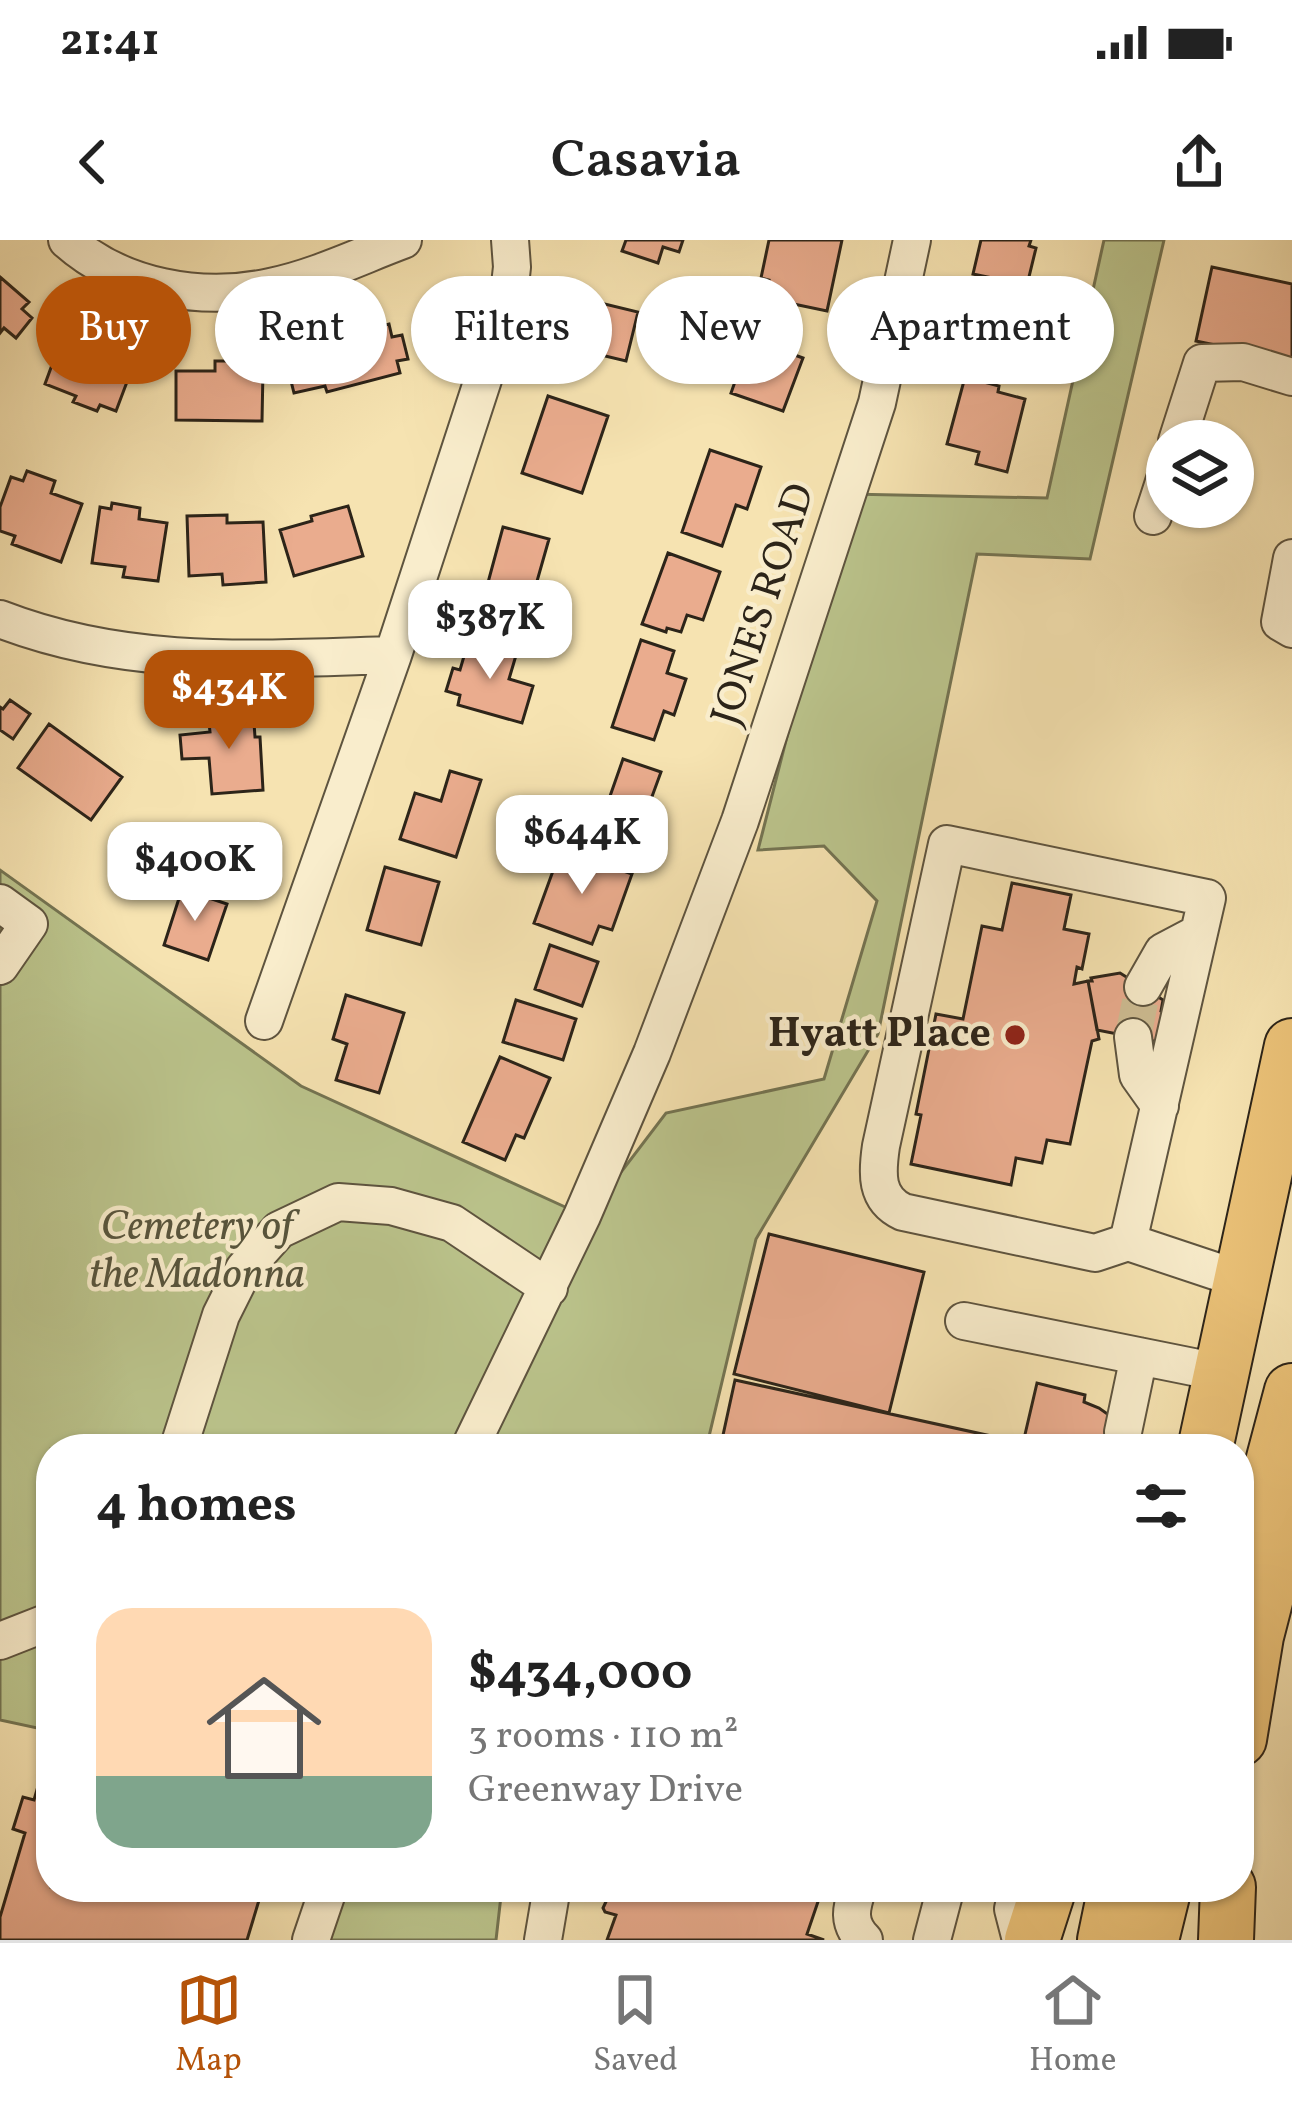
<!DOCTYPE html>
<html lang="en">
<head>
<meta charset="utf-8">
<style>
	body { margin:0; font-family:Vollkorn,serif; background:#f2f2f2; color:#222; height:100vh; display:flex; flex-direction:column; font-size:45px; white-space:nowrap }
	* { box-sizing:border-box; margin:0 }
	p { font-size:39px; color:#767676 }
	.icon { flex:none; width:66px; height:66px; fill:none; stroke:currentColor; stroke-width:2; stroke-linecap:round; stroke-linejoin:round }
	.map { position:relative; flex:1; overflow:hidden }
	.sheet { position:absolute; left:36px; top:1194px; width:1218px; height:468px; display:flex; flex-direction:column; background:#fff; border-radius:48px; box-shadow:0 3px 9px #0004 }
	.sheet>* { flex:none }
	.guide { position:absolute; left:36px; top:36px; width:1221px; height:108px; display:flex; gap:24px }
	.buttons { position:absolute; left:1146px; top:180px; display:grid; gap:24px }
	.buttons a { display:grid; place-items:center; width:108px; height:108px; border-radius:50%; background:#fff; box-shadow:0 3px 9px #0004; font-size:60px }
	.price { position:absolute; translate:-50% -102px; padding:0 27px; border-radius:24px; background:#fff; color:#222; font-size:39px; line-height:78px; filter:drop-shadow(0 3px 6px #0008) }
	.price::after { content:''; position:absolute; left:50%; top:72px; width:36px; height:27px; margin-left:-18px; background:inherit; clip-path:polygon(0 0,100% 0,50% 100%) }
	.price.current { background:#b45309; color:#fff }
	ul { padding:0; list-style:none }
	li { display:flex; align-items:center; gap:36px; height:300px; padding:0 60px }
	li span { display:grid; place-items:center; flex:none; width:336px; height:240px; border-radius:36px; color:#555 }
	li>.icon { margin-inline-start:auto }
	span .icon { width:144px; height:144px; fill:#fffc; stroke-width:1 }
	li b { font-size:51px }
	h2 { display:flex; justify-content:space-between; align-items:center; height:144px; padding:0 60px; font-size:51px }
	.pill { padding:0 42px; border-radius:54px; background:#fff; box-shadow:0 3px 9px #0004; font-size:42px; line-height:108px }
	.pill.current { background:#b45309; color:#fff }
	.status { display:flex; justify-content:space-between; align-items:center; height:84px; padding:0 60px; background:#fff; direction:ltr }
	.status svg { height:33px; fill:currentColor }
	header { display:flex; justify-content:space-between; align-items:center; height:156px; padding:0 60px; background:#fff; font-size:54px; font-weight:600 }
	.tab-bar { display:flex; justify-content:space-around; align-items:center; height:168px; border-top:3px solid #e0e0e0; background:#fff; font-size:33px; color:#767676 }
	.tab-bar a { display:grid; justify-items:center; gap:6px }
	.tab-bar .current { color:#b45309 }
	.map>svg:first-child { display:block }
	.green { fill:#bbc48c; stroke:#747452; stroke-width:3 }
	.building { fill:#eaac8e; stroke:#2c2419; stroke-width:3 }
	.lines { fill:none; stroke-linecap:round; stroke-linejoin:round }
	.minor-tunnel { stroke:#cebd93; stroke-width:36; stroke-dasharray:36 18; stroke-linecap:butt }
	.minor-casing { stroke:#5e543f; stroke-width:40 }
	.highway-casing { stroke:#2c2419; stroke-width:58 }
	.minor { stroke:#f9edcc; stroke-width:36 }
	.highway { stroke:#ebc278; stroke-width:54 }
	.poi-dot { fill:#8f2418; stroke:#f9edcc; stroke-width:4.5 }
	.labels { text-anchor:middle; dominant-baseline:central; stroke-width:9; stroke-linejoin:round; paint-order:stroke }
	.street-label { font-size:42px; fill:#2c2419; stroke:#f9edcc }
	.poi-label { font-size:42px; font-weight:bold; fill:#2c2419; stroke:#f9edcc; text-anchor:end }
	.park-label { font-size:42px; font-style:italic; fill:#57543c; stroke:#f9edcc }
</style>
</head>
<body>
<div class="status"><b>21:41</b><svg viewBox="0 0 49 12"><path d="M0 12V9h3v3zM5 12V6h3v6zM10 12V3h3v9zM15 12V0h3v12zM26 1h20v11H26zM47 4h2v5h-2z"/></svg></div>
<header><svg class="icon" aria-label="back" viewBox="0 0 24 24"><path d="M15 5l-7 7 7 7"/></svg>Casavia<svg class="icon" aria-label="share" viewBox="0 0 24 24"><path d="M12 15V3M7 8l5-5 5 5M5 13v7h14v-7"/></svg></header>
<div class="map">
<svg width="1292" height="1700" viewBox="0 0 1292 1700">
	<rect width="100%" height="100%" fill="#f6e3b1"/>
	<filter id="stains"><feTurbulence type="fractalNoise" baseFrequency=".00167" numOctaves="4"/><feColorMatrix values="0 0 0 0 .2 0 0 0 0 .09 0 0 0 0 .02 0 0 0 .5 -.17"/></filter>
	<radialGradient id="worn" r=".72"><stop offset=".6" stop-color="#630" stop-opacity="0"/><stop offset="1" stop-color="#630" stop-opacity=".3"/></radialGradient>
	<path class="green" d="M 1104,0 L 1164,0 L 1090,319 L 977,314 L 878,794 L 756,999 L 706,1209 L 51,1209 L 51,1491 L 0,1480 L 0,630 L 301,846 L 587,977 L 666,873 L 824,839 L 877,661 L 824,606 L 758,610 L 849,254 L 1047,258 Z
		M 329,1647 L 502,1647 L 496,1700 L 311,1700 Z"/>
	<path class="building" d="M 626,0 L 683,0 L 679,12 L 663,7 L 658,23 L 622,11 Z
		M 769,0 L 842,0 L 827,71 L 765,58 L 769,40 L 761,38 Z
		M 981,0 L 1031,0 L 1029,6 L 1036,8 L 1027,45 L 973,34 Z
		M 1212,27 L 1292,44 L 1292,121 L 1196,101 Z
		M 0,37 L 29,62 L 22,69 L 32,78 L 16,98 L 4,88 L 0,93 Z
		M 584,59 L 638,72 L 626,121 L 576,109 Z
		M 980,59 L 1048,78 L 1034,130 L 965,112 Z
		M 389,84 L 392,97 L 402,95 L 408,119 L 397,121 L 400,133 L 327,152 L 325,146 L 294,153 L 282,105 L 320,96 L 321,101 Z
		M 66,87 L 104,102 L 99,114 L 133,126 L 116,171 L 100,165 L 97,171 L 73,162 L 76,156 L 45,144 Z
		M 750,99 L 803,118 L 783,171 L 731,153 Z
		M 215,121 L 236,121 L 236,130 L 263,130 L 262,181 L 176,180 L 176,131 L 215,131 Z
		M 965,137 L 999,146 L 998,152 L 1025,159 L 1007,232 L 976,224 L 979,212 L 947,204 Z
		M 548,156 L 608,176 L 582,253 L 522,233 Z
		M 710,210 L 761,227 L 747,269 L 736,265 L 722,306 L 682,292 Z
		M 27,231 L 55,241 L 51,253 L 82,264 L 61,322 L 12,304 L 15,296 L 0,291 L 0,267 L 11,237 L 23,241 Z
		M 112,263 L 140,268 L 139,279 L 167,283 L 158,341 L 123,337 L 125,327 L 92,323 L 100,267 L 111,269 Z
		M 348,266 L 363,316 L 294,336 L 280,290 L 312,281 L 311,276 Z
		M 227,275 L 227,283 L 263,282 L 266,342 L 223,345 L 222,334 L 189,336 L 187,276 Z
		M 503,287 L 549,299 L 528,373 L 483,361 Z
		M 668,313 L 720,332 L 703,380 L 687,375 L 681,392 L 667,388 L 666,392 L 642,384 Z
		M 469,399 L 517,412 L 509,439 L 533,446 L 522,483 L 458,465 L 460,455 L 446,451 L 453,428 L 460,430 Z
		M 641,400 L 674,411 L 667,433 L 686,439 L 674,475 L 664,471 L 654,500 L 612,487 Z
		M 10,460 L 30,474 L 13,499 L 0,490 L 0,467 L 3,469 Z
		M 253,469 L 255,497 L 260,497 L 263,550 L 212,554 L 209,518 L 182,519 L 180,495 L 210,492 L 208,473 Z
		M 49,484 L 122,537 L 91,580 L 18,528 Z
		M 623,519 L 661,532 L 639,592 L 602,579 Z
		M 450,531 L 481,540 L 456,617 L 400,599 L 415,553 L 441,561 Z
		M 561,609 L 632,634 L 612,690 L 599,686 L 592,704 L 534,683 Z
		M 385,627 L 439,642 L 421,705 L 367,690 Z
		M 1012,643 L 1071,655 L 1064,689 L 1089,694 L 1082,729 L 1077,727 L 1074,744 L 1088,741 L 1099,799 L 1092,801 L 1070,904 L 1047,900 L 1042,923 L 1016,918 L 1011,945 L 911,924 L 921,875 L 916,874 L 936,774 L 963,779 L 982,686 L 1002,690 Z
		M 182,649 L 227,664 L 208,720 L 164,705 Z
		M 550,705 L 598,722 L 582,766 L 535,749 Z
		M 1120,733 L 1163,760 L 1161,771 L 1164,772 L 1158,802 L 1097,790 L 1088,741 L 1092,741 L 1091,738 Z
		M 346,755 L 404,773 L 379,853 L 336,840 L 347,804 L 333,799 Z
		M 516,760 L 576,779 L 563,820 L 503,802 Z
		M 500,817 L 550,838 L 524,898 L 516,895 L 505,920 L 463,902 Z
		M 769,994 L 924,1032 L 889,1173 L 734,1134 Z
		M 735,1140 L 1023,1203 L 1037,1143 L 1085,1155 L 1084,1162 L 1099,1168 L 1137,1195 L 1144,1197 L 1154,1209 L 720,1209 Z
		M 50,1505 L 51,1647 L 263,1647 L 247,1700 L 0,1700 L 0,1677 L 25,1593 L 13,1589 L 23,1557 L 34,1560 Z
		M 625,1647 L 823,1647 L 807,1694 L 824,1700 L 607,1700 L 616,1675 L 605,1672 L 603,1668 L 610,1653 L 623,1655 Z"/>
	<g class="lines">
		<path class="minor-tunnel" d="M 1133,797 L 1143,747"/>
		<g class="minor-casing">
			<path id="minor" d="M 67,0 C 121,48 201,62 270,47 C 315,38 360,16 403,0
				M 1177,201 L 1202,123 L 1243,122 L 1292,137
				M 1153,276 L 1167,233
				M 1292,318 L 1280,382 L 1292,389
				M 0,379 C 129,429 258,419 393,415
				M 0,663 L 29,684 L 0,726
				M 1143,747 L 1163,712 L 1199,693
				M 264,781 L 393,415 L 508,63 L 512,27 L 510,0
				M 1133,797 L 1138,835 L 1160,866
				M 1128,1002 L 1207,658 L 947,604 L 881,906 C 877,933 875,959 903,972 L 1095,1013 L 1128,1002 L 1242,1040
				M 964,1081 L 1223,1133
				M 1123,1192 L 1139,1116
				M 178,1209 L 221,1075 L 244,1029 L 279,990 L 338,962 L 391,966 L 452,983 L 549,1048
				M 469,1209 L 582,976 L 652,813 L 740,581 L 877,163 L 912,0
				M 0,1401 L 51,1381
				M 858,1647 C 851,1668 847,1683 864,1700
				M 1018,1647 L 1013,1669 L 1021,1700
				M 311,1700 L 329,1647
				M 543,1700 L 552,1647
				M 932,1700 L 946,1647"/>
		</g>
		<g class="highway-casing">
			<path id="highway" d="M 1205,1209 L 1292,806
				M 1254,1294 L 1292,1151
				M 1239,1499 L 1256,1396 L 1292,1256
				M 1032,1700 L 1049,1647
				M 1105,1700 L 1116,1647
				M 1151,1700 L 1164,1647
				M 1226,1700 L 1228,1647"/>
		</g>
		<use href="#minor" class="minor"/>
		<use href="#highway" class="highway"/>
	</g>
	<circle class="poi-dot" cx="1015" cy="795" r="12"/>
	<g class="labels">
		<g class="street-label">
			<text transform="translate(765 365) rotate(-72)">JONES ROAD</text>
		</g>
		<g class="poi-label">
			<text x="991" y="795">Hyatt Place</text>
		</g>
		<g class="park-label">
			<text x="197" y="988">Cemetery of<tspan x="197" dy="48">the Madonna</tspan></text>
		</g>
	</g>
	<rect width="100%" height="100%" filter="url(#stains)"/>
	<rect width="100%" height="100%" fill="url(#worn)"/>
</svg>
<div class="buttons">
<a><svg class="icon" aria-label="layers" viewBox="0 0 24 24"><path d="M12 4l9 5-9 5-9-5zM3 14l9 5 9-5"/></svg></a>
</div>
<b class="price" style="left:490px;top:442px">$387K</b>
<b class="price current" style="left:229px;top:512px">$434K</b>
<b class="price" style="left:582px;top:657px">$644K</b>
<b class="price" style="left:195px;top:684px">$400K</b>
<div class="guide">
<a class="pill current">Buy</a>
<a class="pill">Rent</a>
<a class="pill">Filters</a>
<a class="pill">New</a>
<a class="pill">Apartment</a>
</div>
<section class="sheet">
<h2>4 homes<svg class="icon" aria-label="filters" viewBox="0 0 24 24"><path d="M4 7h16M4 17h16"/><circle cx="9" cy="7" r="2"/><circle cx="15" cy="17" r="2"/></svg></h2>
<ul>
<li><span style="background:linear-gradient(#ffd9b3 70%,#7fa58c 0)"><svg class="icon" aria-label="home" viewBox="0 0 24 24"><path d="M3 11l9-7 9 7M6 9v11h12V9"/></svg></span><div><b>$434,000</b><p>3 rooms · 110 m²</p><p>Greenway Drive</p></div></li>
</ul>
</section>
</div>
<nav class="tab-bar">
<a class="current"><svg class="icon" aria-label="map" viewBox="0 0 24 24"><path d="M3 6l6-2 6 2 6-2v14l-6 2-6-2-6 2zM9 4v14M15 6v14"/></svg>Map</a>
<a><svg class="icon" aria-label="saved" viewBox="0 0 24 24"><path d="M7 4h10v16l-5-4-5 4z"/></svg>Saved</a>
<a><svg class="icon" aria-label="home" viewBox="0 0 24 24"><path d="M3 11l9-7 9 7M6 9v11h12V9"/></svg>Home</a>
</nav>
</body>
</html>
